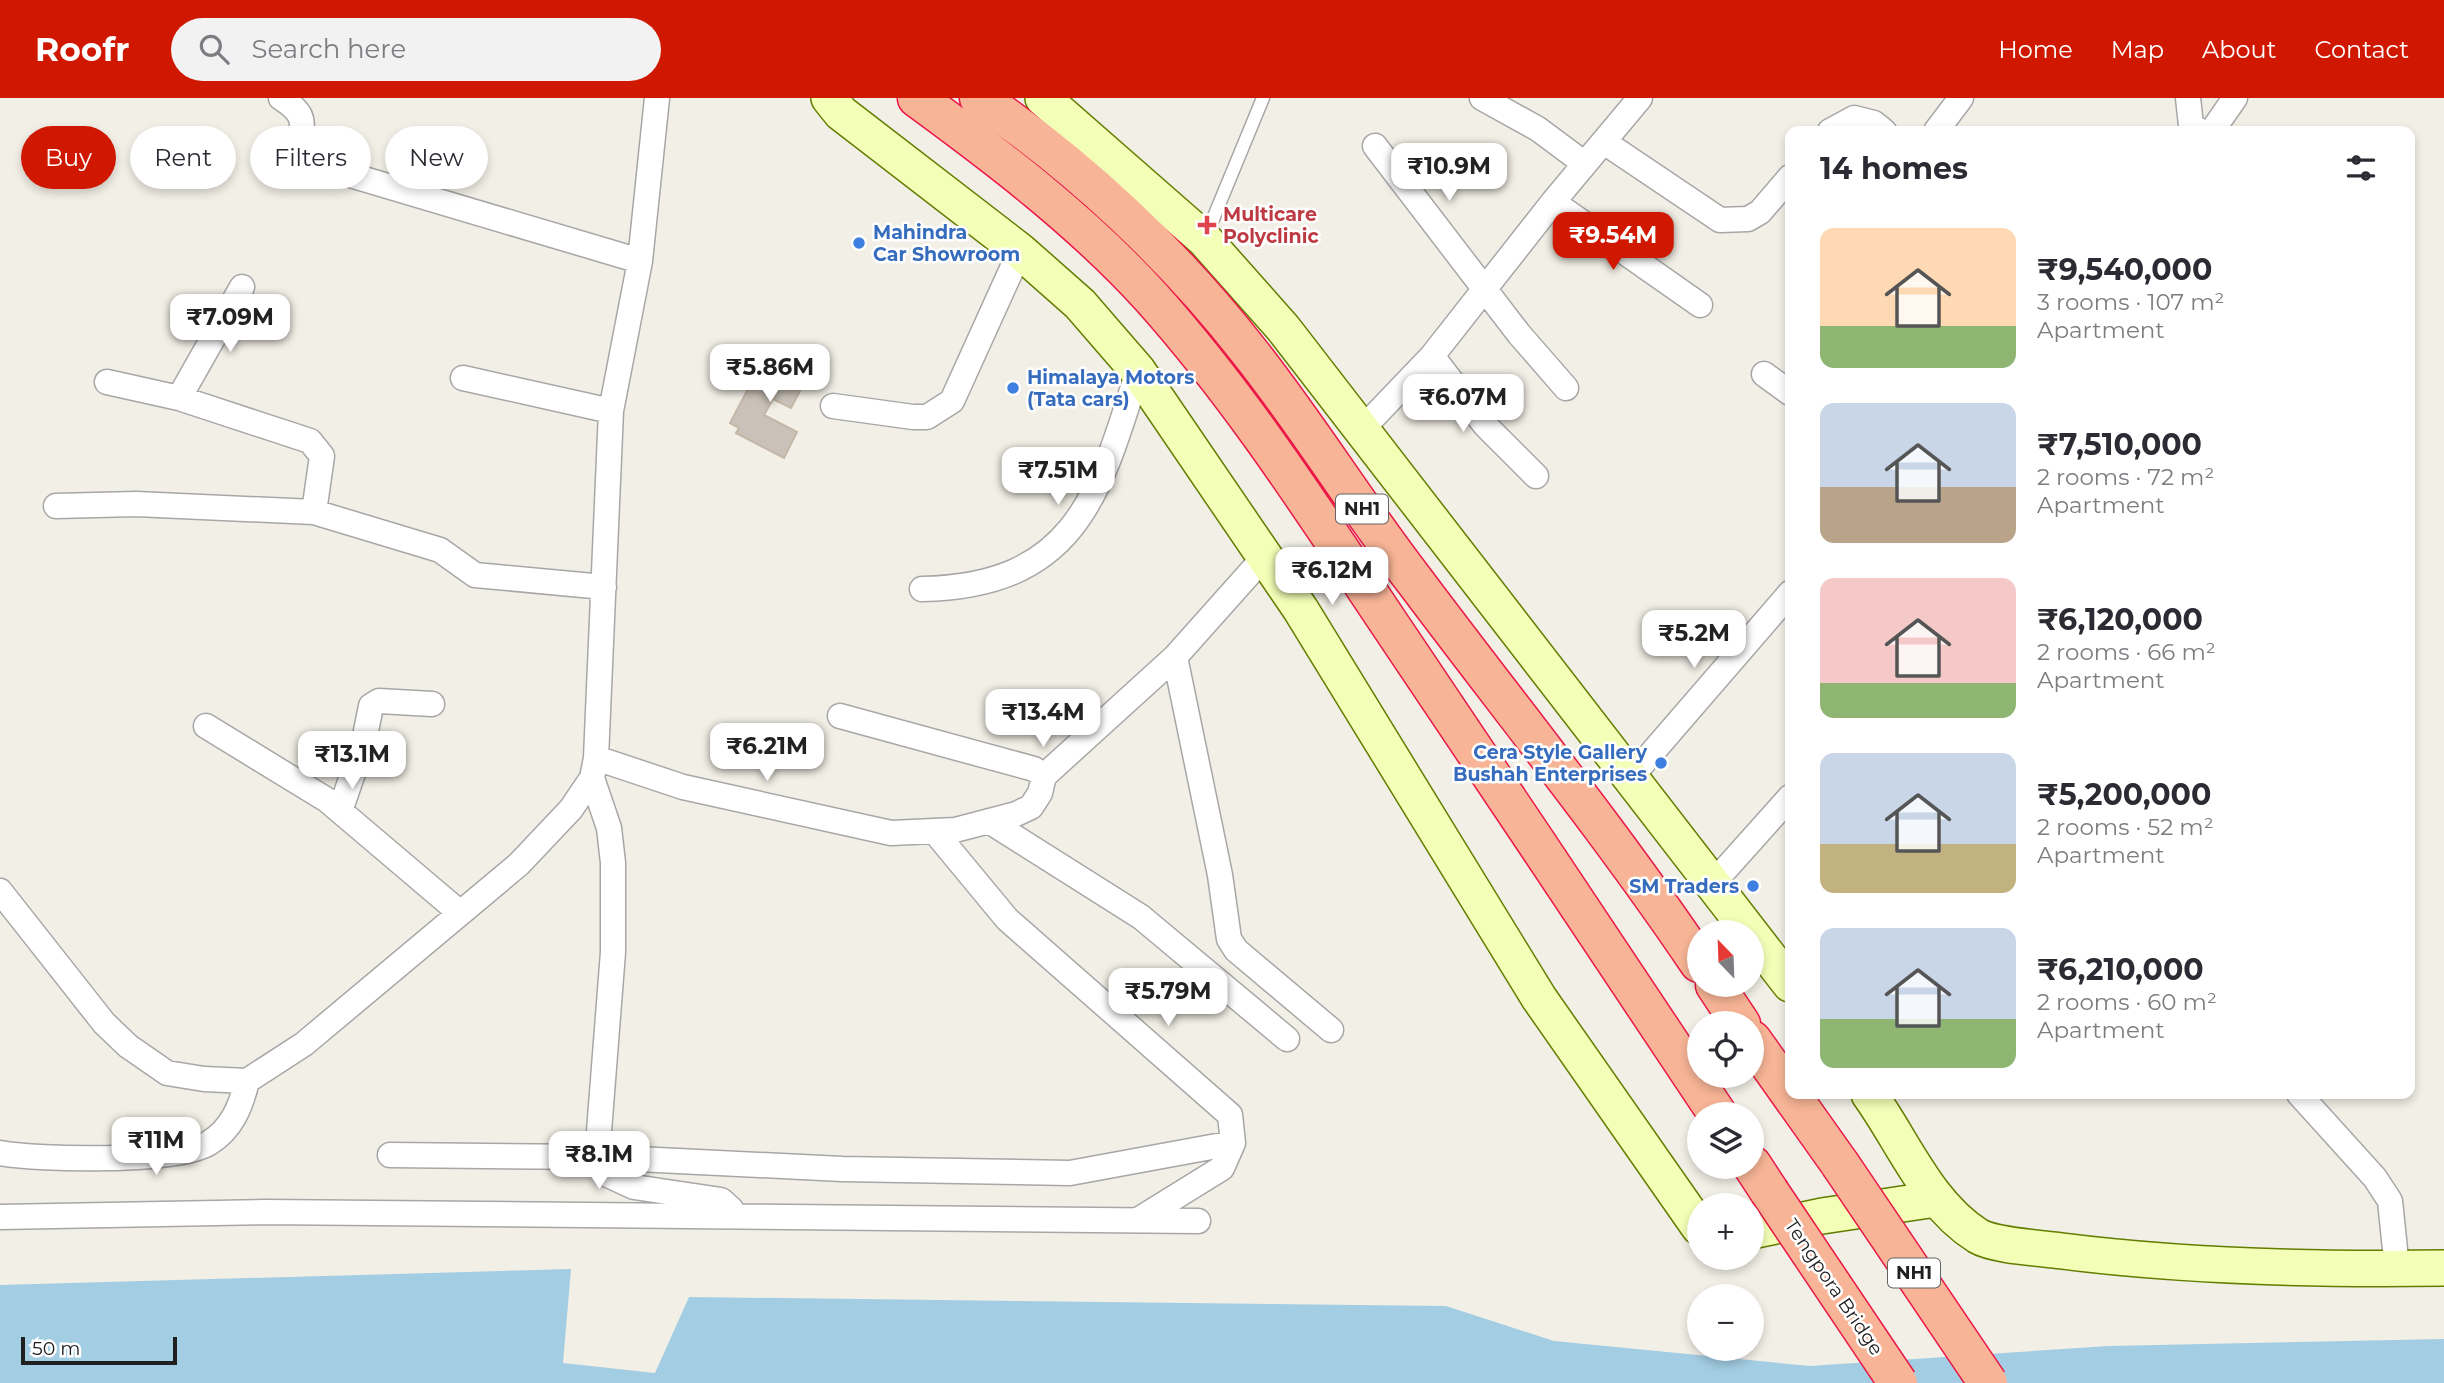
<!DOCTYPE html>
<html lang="en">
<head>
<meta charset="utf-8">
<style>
	body { margin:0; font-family:Montserrat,sans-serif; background:#f2f2f3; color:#2b2b33; height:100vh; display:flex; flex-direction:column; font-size:26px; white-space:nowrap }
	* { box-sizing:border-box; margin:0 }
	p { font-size:23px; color:#7c7c81 }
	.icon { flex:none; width:38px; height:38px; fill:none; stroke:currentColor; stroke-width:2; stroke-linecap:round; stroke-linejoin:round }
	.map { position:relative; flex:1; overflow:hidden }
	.sheet { position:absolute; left:1785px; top:28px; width:630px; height:973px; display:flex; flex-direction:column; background:#fff; border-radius:14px; box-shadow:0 4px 10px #0003 }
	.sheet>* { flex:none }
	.top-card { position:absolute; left:21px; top:28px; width:665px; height:63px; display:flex; gap:14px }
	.needle { width:46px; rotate:337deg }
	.tools { position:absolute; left:1687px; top:822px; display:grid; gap:14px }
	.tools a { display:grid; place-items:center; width:77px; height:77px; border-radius:50%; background:#fff; box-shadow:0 4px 10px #0003; font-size:35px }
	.scale { position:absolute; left:21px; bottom:18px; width:156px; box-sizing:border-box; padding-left:7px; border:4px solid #202020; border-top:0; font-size:19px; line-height:24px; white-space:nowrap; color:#202020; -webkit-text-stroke:5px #fff; paint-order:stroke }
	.price { position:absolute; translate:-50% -60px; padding:0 16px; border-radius:14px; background:#fff; color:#222; font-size:23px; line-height:46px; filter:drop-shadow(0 2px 4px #0008) }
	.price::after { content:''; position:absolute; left:50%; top:42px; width:21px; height:16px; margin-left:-10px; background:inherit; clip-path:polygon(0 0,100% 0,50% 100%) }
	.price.current { background:#d01800; color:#fff }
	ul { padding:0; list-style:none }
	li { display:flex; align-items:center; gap:21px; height:175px; padding:0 35px }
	li span { display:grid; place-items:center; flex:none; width:196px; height:140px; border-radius:14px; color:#555 }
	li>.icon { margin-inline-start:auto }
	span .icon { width:84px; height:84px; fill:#fffc; stroke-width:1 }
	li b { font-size:30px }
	h2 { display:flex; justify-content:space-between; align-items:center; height:84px; padding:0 35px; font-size:30px }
	.tag { padding:0 24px; border-radius:32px; background:#fff; box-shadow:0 4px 10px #0003; font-size:24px; line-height:63px }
	.tag.current { background:#d01800; color:#fff }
	header { display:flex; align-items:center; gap:42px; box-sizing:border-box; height:98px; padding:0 35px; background:#d01800; color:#fff }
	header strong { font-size:33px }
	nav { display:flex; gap:38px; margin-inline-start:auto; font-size:24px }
	.search { width:490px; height:63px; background:#f2f2f3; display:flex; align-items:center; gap:18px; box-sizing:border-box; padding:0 24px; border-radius:38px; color:#7c7c81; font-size:26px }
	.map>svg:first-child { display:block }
	.water { fill:#a3cde3 }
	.building { fill:#cac2b8; stroke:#c5b7a7; stroke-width:2 }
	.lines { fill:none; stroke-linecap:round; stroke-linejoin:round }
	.service-casing { stroke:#a7a7a7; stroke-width:15 }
	.minor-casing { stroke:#a7a7a7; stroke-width:27 }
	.secondary-casing { stroke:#627e00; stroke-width:38 }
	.trunk-casing { stroke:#eb1748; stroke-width:41 }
	.service { stroke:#fff; stroke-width:12 }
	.minor { stroke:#fff; stroke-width:24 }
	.secondary { stroke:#f3ffb6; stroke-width:35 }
	.trunk { stroke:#f7b496; stroke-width:38 }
	.trunk-bridge-casing { stroke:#eb1748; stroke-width:41; stroke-linecap:butt }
	.trunk-bridge { stroke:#f7b496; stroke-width:38 }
	.health-dot { fill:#e0444e; stroke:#fff; stroke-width:2.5 }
	.shop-dot { fill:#3f7fe0; stroke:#fff; stroke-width:2.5 }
	.labels { text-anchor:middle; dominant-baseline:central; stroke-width:5; stroke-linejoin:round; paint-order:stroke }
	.shield { fill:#fff; stroke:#636363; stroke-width:2 }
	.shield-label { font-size:18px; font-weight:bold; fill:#202020 }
	.health-label { font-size:19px; font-weight:bold; fill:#be3a42; stroke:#fff; text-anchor:start }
	.shop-label { font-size:19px; font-weight:bold; fill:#366cbe; stroke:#fff; text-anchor:start }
	.street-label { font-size:19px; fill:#202020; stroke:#fff }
</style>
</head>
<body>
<header>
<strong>Roofr</strong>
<div class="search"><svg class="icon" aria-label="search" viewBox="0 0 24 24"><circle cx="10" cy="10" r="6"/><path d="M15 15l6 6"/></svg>Search here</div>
<nav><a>Home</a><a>Map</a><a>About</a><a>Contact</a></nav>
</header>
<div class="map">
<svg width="2444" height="1285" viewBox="0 0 2444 1285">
	<rect width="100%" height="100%" fill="#f2efe6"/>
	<path class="water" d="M 571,1171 L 563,1265 L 655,1275 L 689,1199 L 1446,1208 L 1554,1243 L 1810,1268 L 2108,1248 L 2444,1241 L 2444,1285 L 0,1285 L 0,1187 Z"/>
	<path class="building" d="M 768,253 L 810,274 L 791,310 L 773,301 L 764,317 L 797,334 L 784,360 L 736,335 L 739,330 L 730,325 Z"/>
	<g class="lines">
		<g class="service-casing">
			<path id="service" d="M 1206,138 L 1263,0"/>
		</g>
		<g class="minor-casing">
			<path id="minor" d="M 281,0 C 301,13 306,21 299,44 L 310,65 L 640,163
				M 1482,0 L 1538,31 L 1585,66
				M 2188,0 L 2191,27 L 2200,33
				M 1830,33 L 1854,20 L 1874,25 L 1884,33
				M 1936,33 L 1961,0
				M 2212,33 L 2235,0
				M 1604,44 L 1720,122 L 1748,121 L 1760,114 L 1790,79
				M 1375,48 L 1519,236 L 1566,290
				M 1553,104 L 1700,207
				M 1432,258 L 1485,327 L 1536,378
				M 1764,276 L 1790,295
				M 463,280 L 611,313
				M 107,284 L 179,300 L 310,343 L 322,358 L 314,414
				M 179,300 L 242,189
				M 833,308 L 913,319 L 927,319 L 952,303 L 1020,153
				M 1363,330 L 1432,258 L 1553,104 L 1640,0
				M 56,408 L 136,406 L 314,414 L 440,452 L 475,477 L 604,489
				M 922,491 C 1074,488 1099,399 1138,273
				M 1175,559 L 1220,777 L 1229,841 L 1236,852 L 1331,932
				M 206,628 L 327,702 L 459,814
				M 596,660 L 683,689 L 891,735 L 955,732 L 1016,716 L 1031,709 L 1040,695 L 1044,678 L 1034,671 L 840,618
				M 1044,678 L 1175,559 L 1266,457
				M 1632,678 L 1790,495
				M 592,680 L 609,730 L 613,765 L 613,854 L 597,1059 L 608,1077 L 634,1089 L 721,1102 L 731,1111
				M 340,713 L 364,643 L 371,608 L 379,603 L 432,606
				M 989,723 L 1141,819 L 1287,941
				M 935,734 L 1007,821 L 1230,1017 L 1233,1045 L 1222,1070 L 1138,1122
				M 1714,784 L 1790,699
				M 0,793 L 104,925 L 128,948 L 167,975 L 204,981 L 247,983 L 304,946 L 519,766 L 571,711 L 592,680 L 596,660 L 611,313 L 640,163 L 657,0
				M 2299,996 L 2375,1080 L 2390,1103 L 2397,1171
				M 0,1055 C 39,1062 177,1065 209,1045 C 232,1031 241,1008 247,983
				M 390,1057 L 597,1059 L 842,1071 L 1070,1075 L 1233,1045
				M 0,1119 L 265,1114 L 1198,1123"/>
		</g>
		<g class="secondary-casing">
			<path id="secondary" d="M 829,0 L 841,15 L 1020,153 L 1080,206 L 1138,273 L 1301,512 L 1539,900 L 1699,1129
				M 1043,0 L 1204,141 L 1283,230 L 1790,886
				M 1869,996 C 1903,1043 1927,1106 1978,1138 C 1995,1148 2041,1150 2062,1153 C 2189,1169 2316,1172 2444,1170
				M 1752,1133 L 1822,1118 L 1936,1101"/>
		</g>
		<g class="trunk-casing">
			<path id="trunk" d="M 917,0 C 999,60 1083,124 1151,199 C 1246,305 1322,426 1401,543 C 1507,701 1613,858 1718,1017
				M 979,0 C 1080,69 1173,156 1248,252 C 1307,326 1356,407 1414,482 C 1509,609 1610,733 1699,865
				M 1715,887 L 1741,926
				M 1752,942 L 1840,1066
				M 1752,1067 L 1769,1093"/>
		</g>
		<use href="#service" class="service"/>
		<use href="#minor" class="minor"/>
		<use href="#secondary" class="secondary"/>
		<use href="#trunk" class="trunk"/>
		<g class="trunk-bridge-casing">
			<path id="trunk-bridge" d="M 1840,1066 L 1988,1285
				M 1769,1093 L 1898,1285"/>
		</g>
		<use href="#trunk-bridge" class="trunk-bridge"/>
	</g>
	<path class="health-dot" d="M1203.5 116.5h7v7h7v7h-7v7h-7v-7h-7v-7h7z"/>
	<g class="shop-dot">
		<circle cx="859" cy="145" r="7"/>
		<circle cx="1013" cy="290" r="7"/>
		<circle cx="1661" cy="665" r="7"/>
		<circle cx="1753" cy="788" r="7"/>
	</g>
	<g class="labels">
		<g class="shield">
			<rect x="1336" y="396.5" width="52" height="29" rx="5"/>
			<rect x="1888" y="1160.5" width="52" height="29" rx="5"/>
		</g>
		<g class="shield-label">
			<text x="1362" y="411">NH1</text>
			<text x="1914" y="1175">NH1</text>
		</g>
		<g class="health-label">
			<text x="1223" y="116">Multicare<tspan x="1223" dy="22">Polyclinic</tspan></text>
		</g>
		<g class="shop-label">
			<text x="873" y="134">Mahindra<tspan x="873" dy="22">Car Showroom</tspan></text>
			<text x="1027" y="279">Himalaya Motors<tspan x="1027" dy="22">(Tata cars)</tspan></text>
			<text x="1647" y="654" text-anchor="end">Cera Style Gallery<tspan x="1647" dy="22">Bushah Enterprises</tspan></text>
			<text x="1739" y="788" text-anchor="end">SM Traders</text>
		</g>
		<g class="street-label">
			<text transform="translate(1834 1189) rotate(56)">Tengpora Bridge</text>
		</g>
	</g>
</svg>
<div class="tools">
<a><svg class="needle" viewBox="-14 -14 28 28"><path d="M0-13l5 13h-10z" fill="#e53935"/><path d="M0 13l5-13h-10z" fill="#7c7c81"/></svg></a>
<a><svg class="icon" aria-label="locate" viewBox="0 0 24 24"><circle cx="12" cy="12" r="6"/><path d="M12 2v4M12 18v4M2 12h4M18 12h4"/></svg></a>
<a><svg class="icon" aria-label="layers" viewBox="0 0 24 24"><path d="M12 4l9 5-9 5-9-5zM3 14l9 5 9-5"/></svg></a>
<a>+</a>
<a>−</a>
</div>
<div class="scale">50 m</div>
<b class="price" style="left:1449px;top:105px">₹10.9M</b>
<b class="price current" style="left:1613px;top:174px">₹9.54M</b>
<b class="price" style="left:230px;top:256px">₹7.09M</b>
<b class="price" style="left:770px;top:306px">₹5.86M</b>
<b class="price" style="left:1463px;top:336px">₹6.07M</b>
<b class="price" style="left:1058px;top:409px">₹7.51M</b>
<b class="price" style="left:1332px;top:509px">₹6.12M</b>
<b class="price" style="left:1694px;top:572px">₹5.2M</b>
<b class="price" style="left:1043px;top:651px">₹13.4M</b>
<b class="price" style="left:767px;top:685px">₹6.21M</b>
<b class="price" style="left:352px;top:693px">₹13.1M</b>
<b class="price" style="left:1168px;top:930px">₹5.79M</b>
<b class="price" style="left:156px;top:1079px">₹11M</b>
<b class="price" style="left:599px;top:1093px">₹8.1M</b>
<div class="top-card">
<a class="tag current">Buy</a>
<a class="tag">Rent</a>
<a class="tag">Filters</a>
<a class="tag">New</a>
</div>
<section class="sheet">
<h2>14 homes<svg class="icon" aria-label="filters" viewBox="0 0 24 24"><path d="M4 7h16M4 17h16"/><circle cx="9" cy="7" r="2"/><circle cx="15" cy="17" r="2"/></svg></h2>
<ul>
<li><span style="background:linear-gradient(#ffd9b3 70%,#8fb573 0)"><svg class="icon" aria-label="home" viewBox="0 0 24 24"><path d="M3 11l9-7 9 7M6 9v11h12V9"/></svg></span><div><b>₹9,540,000</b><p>3 rooms · 107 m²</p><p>Apartment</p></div></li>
<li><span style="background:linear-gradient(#c9d6e8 60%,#b9a48a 0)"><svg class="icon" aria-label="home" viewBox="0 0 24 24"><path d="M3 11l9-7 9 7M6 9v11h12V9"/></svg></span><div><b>₹7,510,000</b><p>2 rooms · 72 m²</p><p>Apartment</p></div></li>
<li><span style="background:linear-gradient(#f6c9c9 75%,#8fb573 0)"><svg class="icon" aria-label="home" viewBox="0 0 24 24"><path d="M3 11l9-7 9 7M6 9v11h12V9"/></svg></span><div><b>₹6,120,000</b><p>2 rooms · 66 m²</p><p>Apartment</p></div></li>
<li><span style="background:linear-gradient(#c9d6e8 65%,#c2b280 0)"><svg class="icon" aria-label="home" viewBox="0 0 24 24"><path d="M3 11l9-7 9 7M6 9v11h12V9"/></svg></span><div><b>₹5,200,000</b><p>2 rooms · 52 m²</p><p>Apartment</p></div></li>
<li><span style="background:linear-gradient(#c9d6e8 65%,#8fb573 0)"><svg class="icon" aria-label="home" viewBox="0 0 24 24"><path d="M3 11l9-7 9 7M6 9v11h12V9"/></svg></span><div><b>₹6,210,000</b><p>2 rooms · 60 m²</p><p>Apartment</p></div></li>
</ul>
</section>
</div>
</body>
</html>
